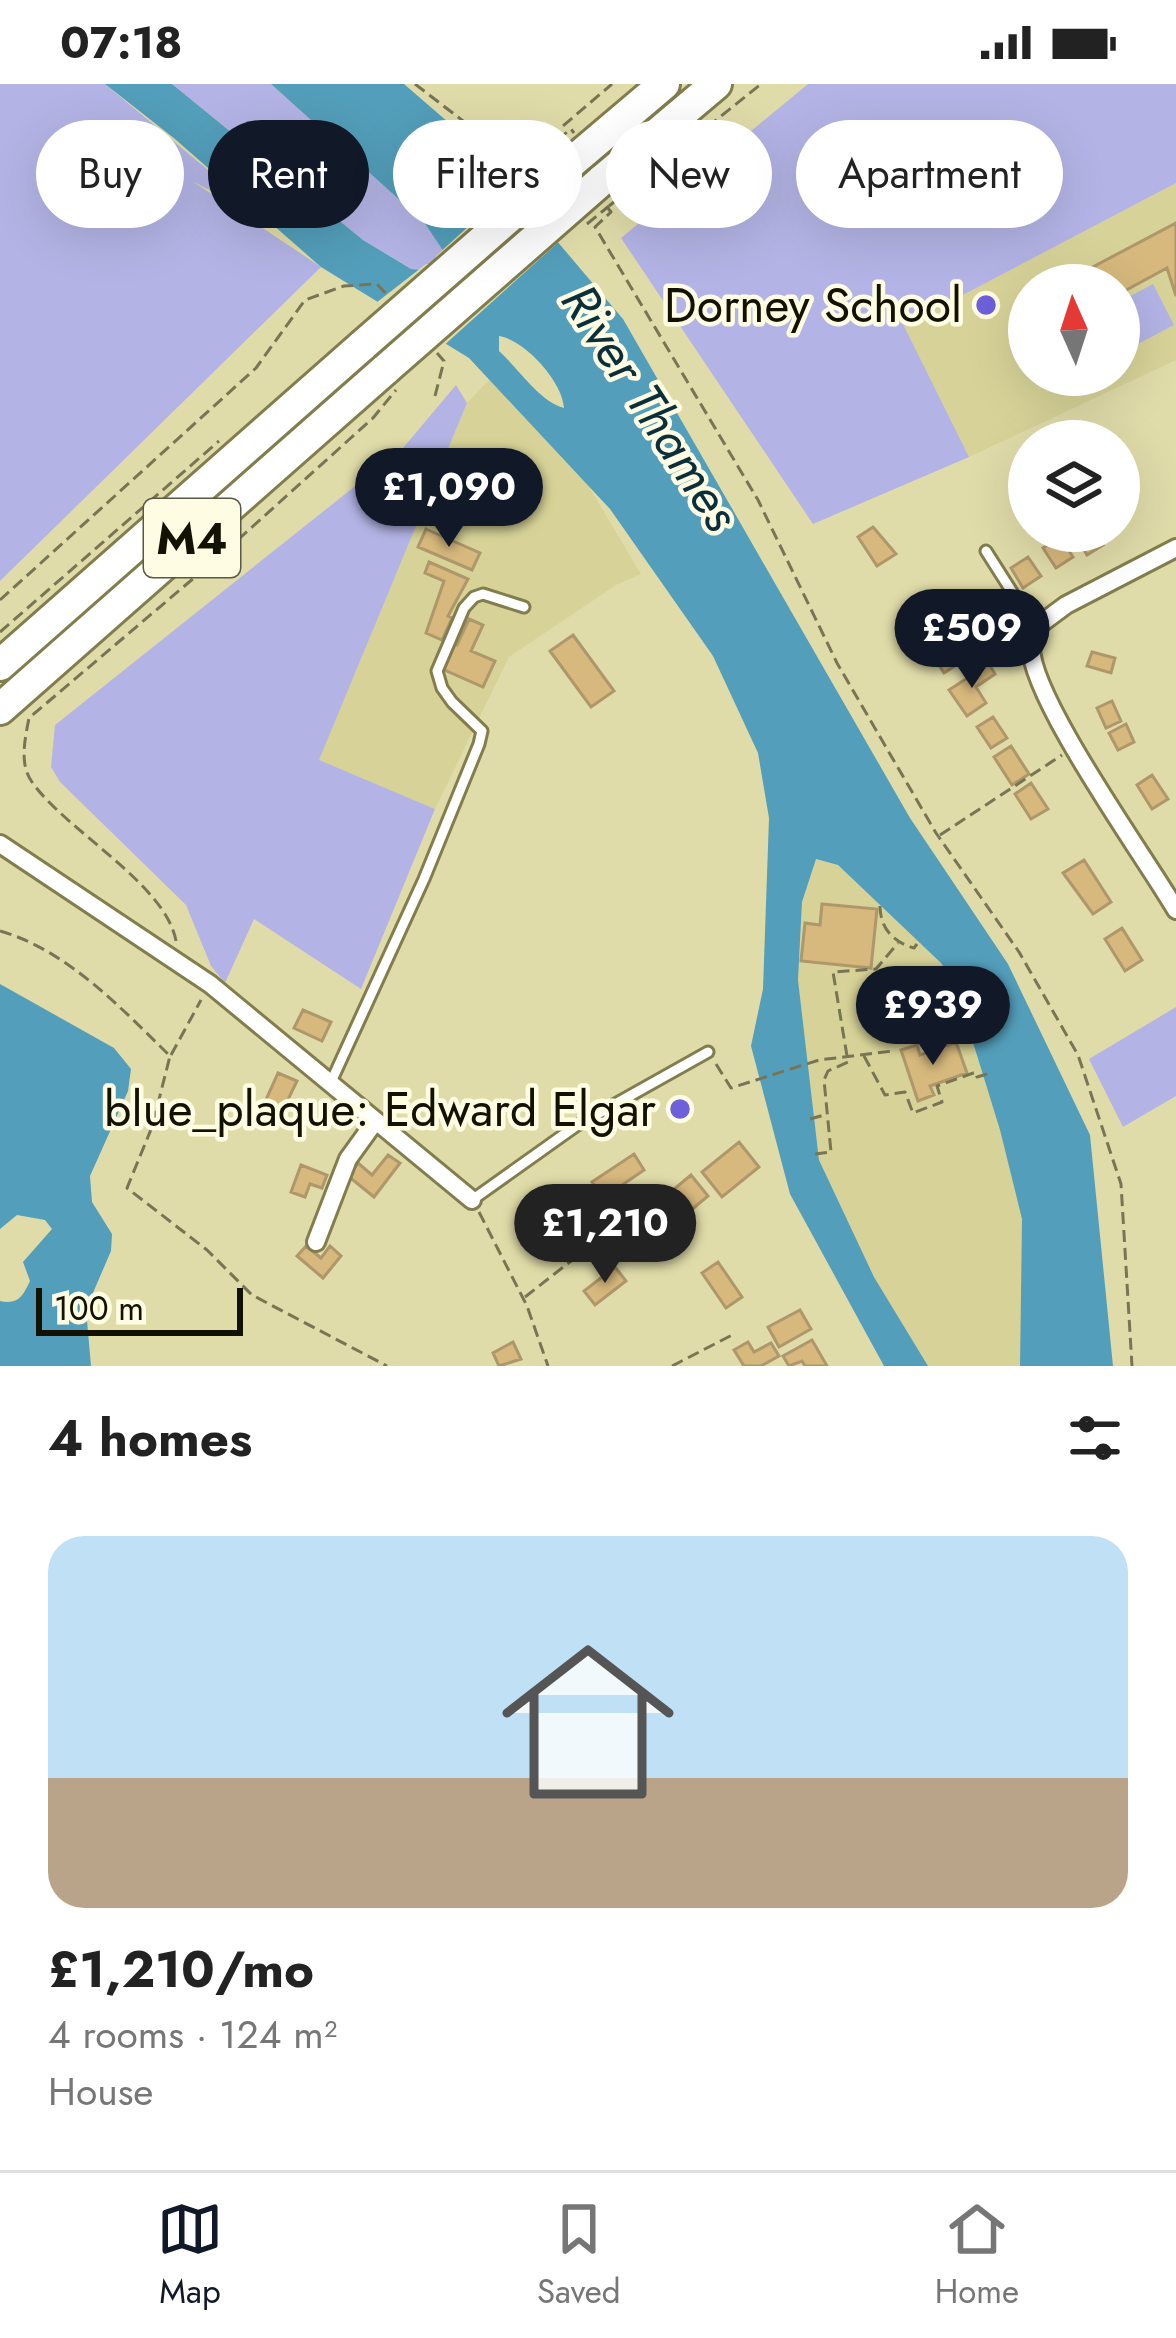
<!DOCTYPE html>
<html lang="en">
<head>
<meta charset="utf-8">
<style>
	body { margin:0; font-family:Jost,sans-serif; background:#f2f2f2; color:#222; height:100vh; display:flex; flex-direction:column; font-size:45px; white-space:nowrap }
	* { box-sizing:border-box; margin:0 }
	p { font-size:39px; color:#767676 }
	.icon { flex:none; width:66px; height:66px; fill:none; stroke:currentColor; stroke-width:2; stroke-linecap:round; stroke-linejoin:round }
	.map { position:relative; height:1282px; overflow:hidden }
	.details { display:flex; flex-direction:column; background:#fff; flex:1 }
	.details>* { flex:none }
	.guide { position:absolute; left:36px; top:36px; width:1104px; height:108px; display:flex; gap:24px }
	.needle { width:78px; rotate:357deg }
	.controls { position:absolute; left:1008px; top:180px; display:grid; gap:24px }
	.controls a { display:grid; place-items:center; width:132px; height:132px; border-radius:50%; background:#fff; box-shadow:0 12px 48px #0002; font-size:60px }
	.scale { position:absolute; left:36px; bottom:30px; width:207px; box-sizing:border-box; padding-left:12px; border:6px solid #131101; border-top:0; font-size:33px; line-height:42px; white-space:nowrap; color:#131101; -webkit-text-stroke:9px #fefce3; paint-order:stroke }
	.price { position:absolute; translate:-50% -102px; padding:0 27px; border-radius:42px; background:#111827; color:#fff; font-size:39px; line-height:78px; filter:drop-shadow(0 3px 6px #0008) }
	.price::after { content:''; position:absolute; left:50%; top:72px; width:36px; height:27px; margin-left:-18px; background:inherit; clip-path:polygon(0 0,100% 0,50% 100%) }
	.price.selected { background:#222; color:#fff }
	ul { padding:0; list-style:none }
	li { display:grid; align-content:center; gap:24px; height:636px; padding:0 48px }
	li+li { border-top:3px solid #e0e0e0 }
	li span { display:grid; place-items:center; height:372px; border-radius:36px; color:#555 }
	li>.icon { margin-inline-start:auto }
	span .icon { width:216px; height:216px; fill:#fffc; stroke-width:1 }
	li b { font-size:51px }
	h2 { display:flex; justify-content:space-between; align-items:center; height:144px; padding:0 48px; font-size:51px }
	.chip { padding:0 42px; border-radius:54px; background:#fff; box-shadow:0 12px 48px #0002; font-size:42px; line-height:108px }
	.chip.selected { background:#111827; color:#fff }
	.status { display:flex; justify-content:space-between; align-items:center; height:84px; padding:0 60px; background:#fff; direction:ltr }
	.status svg { height:33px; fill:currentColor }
	.menu { display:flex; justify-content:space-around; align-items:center; height:168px; border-top:3px solid #e0e0e0; background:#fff; font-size:33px; color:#767676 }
	.menu a { display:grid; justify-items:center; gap:6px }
	.menu .selected { color:#111827 }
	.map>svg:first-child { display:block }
	.built { fill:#d7d398; fill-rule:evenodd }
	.green { fill:#b3b4e5 }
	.water { fill:#539eba; fill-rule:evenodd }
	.pier { fill:#e0dca9 }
	.building { fill:#d7b97d; stroke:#ae976a; stroke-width:3 }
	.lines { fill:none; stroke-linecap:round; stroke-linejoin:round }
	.lane-casing { stroke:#817d4d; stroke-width:15 }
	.street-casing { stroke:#817d4d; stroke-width:22 }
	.highway-casing { stroke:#817d4d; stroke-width:36 }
	.path { stroke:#787554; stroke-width:3; stroke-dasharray:12 6; stroke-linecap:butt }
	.lane { stroke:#fff; stroke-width:9 }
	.street { stroke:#fff; stroke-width:16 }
	.highway { stroke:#fff; stroke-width:30 }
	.highway-bridge-casing { stroke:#817d4d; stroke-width:36; stroke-linecap:butt }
	.path-bridge { stroke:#787554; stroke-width:3; stroke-dasharray:12 6; stroke-linecap:butt }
	.highway-bridge { stroke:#fff; stroke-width:30 }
	.poi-dot { fill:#6d60da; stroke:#fefce3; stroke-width:4.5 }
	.labels { text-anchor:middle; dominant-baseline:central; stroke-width:9; stroke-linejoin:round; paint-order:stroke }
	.shield { fill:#fefce3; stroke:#5a5845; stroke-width:3 }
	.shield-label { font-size:45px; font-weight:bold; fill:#131101 }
	.poi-label { font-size:48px; fill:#131101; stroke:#fefce3; text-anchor:end }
	.water-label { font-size:51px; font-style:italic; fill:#0a2f3b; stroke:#fefce3 }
</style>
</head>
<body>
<div class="status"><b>07:18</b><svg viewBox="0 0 49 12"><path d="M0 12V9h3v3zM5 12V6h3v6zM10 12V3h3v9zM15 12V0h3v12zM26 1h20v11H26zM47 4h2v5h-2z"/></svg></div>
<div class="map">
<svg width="1176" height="1282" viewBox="0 0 1176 1282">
	<rect width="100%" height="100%" fill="#e0dca9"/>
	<path class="built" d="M 1176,99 L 1176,276 L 969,373 L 904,242 ZM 1029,201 L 1119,201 L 1119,291 L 1029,291 Z
		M 493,292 L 588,401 L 641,490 L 616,501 L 509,573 L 435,725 L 318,676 L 467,319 Z
		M 815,775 L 838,781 L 941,879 L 955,900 L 1000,1046 L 1022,1135 L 1020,1282 L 928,1282 L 874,1193 L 819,1076 L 798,896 L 802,818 Z"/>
	<path class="green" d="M 0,0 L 105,0 L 269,137 L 192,97 L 321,183 L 0,497 Z
		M 172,0 L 271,0 L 424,138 L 445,168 L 436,187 L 411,185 L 363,156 Z
		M 808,0 L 1176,0 L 1176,99 L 904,242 L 969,373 L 813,440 L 621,154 Z
		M 1153,200 L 1174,241 L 1119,270 L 1119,218 Z
		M 456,301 L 467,319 L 319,676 L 435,725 L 361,905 L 254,835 L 225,899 L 211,882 L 186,821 L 60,698 L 51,683 L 55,641 L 403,364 Z
		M 1176,923 L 1176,1012 L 1123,1043 L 1089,975 Z"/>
	<path class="water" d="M 105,0 L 172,0 L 363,156 L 411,185 L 436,187 L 444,168 L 424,138 L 271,0 L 404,0 L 478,64 L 623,235 L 910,734 L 1008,880 L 1090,1051 L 1113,1282 L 1020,1282 L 1022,1135 L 1000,1046 L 955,900 L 941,879 L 838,781 L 816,775 L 802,818 L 798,896 L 819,1076 L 874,1193 L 928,1282 L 884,1282 L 790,1110 L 751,962 L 763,905 L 769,734 L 758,669 L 713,572 L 610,425 L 469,274 L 321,183 L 175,55 ZM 499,252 C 525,256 563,298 564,324 C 539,317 519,285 499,267 Z
		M 0,900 L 114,964 L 131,985 L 128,1007 L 90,1092 L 92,1118 L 112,1150 L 111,1167 L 86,1225 L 91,1282 L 0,1282 L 0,1217 C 18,1221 23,1212 30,1197 L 23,1178 L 52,1145 L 45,1136 L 17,1131 L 0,1145 Z"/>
	<path class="pier" d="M 516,99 L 563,154 L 441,264 L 372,222 L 426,180 L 432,180 L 437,171 Z"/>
	<path class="building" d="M 1176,139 L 1176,212 L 1167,184 L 1119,210 L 1119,201 L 1095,201 L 1087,186 Z
		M 873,443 L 896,470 L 877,482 L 858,453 Z
		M 426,445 L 480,469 L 472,486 L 418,463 Z
		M 1085,447 L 1094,447 L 1103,461 L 1087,471 L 1076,453 Z
		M 1060,453 L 1073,473 L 1056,484 L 1043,464 Z
		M 1028,473 L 1041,492 L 1023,504 L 1011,484 Z
		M 429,478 L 468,495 L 448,532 L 452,534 L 442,556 L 426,549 L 444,497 L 425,489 Z
		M 923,522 L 931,535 L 940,529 L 947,541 L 925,555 L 909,531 Z
		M 469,535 L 483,541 L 471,567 L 495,577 L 483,603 L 440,584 L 451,558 L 457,561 Z
		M 573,551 L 614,607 L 591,623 L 550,567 Z
		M 945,553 L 961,578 L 944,589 L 928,564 Z
		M 1092,568 L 1115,574 L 1111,589 L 1087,582 Z
		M 989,580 L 995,590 L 976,603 L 986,619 L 967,632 L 949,606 Z
		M 1112,617 L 1121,637 L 1106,644 L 1097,624 Z
		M 993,633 L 1007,654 L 991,664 L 977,643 Z
		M 1126,640 L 1134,658 L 1118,666 L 1109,649 Z
		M 1011,662 L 1029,690 L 1012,701 L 994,673 Z
		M 1152,691 L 1168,715 L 1152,725 L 1137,701 Z
		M 1031,699 L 1048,725 L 1031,735 L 1015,710 Z
		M 1084,776 L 1111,818 L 1093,830 L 1063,789 Z
		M 822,820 L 877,825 L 871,884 L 801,877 L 805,839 L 820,841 Z
		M 1122,844 L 1142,876 L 1125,887 L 1105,855 Z
		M 303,926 L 331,938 L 322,957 L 294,944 Z
		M 956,958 L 967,989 L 930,1002 L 934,1011 L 918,1017 L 901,966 L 917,961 L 920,971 Z
		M 278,989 L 297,997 L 283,1026 L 265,1018 Z
		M 739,1058 L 759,1083 L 722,1113 L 702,1088 Z
		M 634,1070 L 644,1086 L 603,1114 L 592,1098 Z
		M 388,1071 L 400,1079 L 374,1113 L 348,1092 L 358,1079 L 372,1091 Z
		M 301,1081 L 327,1091 L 322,1104 L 310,1100 L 305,1113 L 291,1108 Z
		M 691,1091 L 708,1112 L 690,1127 L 673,1106 Z
		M 306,1162 L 321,1174 L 330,1162 L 341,1172 L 323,1194 L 297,1172 Z
		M 718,1178 L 742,1213 L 726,1224 L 702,1189 Z
		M 615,1183 L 626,1197 L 595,1221 L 584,1207 Z
		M 800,1226 L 811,1245 L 779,1263 L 768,1243 Z
		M 812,1256 L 827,1282 L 805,1282 L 802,1277 L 789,1282 L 783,1272 Z
		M 513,1258 L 521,1275 L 499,1282 L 493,1269 Z
		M 748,1258 L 754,1268 L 771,1259 L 779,1272 L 761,1282 L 744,1282 L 734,1266 Z"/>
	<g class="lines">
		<g class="lane-casing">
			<path id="lane" d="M 986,467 L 1035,544
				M 331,998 L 424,795 L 479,660 L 482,647 L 452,618 L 442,604 L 437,587 L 464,524 L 474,513 L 483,510 L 524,523
				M 472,1116 L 576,1042 L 708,968"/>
		</g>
		<g class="street-casing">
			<path id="street" d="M 1176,464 L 1066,521 L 1035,544 C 1034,550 1032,556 1031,563 C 1031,615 1145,773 1176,826
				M 0,760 L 210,900 L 472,1116
				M 316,1158 L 348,1075 L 374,1039"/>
		</g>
		<g class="highway-casing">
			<path id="highway" d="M 579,72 L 664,0
				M 601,97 L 716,0
				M 0,581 L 363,261
				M 0,625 L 386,285"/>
		</g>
		<path class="path" d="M 415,0 L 523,83 L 571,45 L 574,49
			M 522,77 L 612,0
			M 609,122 L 761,0
			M 607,123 L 611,128 L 595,143 L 758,416 L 837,579 L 936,749 L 1019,868 L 1078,971 L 1121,1100 L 1132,1282
			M 435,312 L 444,277 L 437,269
			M 0,516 L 256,284 L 305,216 L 344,202 L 377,200 L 388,212
			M 0,548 L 219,357
			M 940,751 L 1062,671
			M 880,822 C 880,844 893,858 914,864 L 917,860
			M 0,847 C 67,866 122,925 170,972 L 152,1043 L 127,1104 L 207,1166 L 252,1211 L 387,1282
			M 176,857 C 166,800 65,746 32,698 C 19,680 25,655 29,634 L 221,471 L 373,334 L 396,306
			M 171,971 L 201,916
			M 864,972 L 885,1011 L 905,1008 L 913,1029 L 942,1018 L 937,1002 L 976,988 L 977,993 L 991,989
			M 716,980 L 731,1004 L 819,976 L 893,967
			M 810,1035 L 824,1031
			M 815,1070 L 831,1068 L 824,996 L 828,987 L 848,978 L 833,888 L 876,885 L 898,859
			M 479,1128 L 527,1222 L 548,1282
			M 525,1213 L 585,1166
			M 672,1282 L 734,1250"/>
		<use href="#lane" class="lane"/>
		<use href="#street" class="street"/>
		<use href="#highway" class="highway"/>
		<g class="highway-bridge-casing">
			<path id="highway-bridge" d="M 363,261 L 579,72
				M 386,285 L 601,97"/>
		</g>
		<path class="path-bridge" d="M 587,140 L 609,122"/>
		<use href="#highway-bridge" class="highway-bridge"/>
	</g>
	<g class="poi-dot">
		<circle cx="986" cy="221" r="12"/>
		<circle cx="680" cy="1025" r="12"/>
	</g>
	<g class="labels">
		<rect class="shield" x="144" y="415" width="96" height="78" rx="9"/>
		<g class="shield-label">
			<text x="192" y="454">M4</text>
		</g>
		<g class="poi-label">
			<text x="962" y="221">Dorney School</text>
			<text x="656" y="1025">blue_plaque: Edward Elgar</text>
		</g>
		<g class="water-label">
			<text transform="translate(651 323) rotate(57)">River Thames</text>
		</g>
	</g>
</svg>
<div class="controls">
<a><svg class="needle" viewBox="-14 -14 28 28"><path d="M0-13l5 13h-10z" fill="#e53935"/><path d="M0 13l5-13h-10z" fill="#767676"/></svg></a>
<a><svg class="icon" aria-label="layers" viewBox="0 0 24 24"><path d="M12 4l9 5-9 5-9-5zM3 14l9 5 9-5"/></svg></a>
</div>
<div class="scale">100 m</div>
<b class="price" style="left:449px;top:466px">£1,090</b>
<b class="price" style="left:972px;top:607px">£509</b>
<b class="price" style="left:933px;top:984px">£939</b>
<b class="price selected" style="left:605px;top:1202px">£1,210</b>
<div class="guide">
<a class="chip">Buy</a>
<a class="chip selected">Rent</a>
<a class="chip">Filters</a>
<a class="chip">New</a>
<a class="chip">Apartment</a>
</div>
</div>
<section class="details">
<h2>4 homes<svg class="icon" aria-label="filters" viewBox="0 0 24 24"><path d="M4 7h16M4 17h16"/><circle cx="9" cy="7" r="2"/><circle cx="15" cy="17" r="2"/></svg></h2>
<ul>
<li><span style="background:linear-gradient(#bfe0f5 65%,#b9a48a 0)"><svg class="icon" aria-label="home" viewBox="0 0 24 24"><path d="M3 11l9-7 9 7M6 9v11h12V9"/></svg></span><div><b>£1,210/mo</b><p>4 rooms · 124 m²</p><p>House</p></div></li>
</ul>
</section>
<nav class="menu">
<a class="selected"><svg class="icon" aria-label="map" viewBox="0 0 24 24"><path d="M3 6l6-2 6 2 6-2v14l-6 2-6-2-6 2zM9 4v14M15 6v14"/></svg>Map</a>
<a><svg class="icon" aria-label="saved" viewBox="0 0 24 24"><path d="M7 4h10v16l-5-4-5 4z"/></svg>Saved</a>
<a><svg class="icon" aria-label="home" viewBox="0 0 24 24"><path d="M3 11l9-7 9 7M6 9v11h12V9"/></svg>Home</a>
</nav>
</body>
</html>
